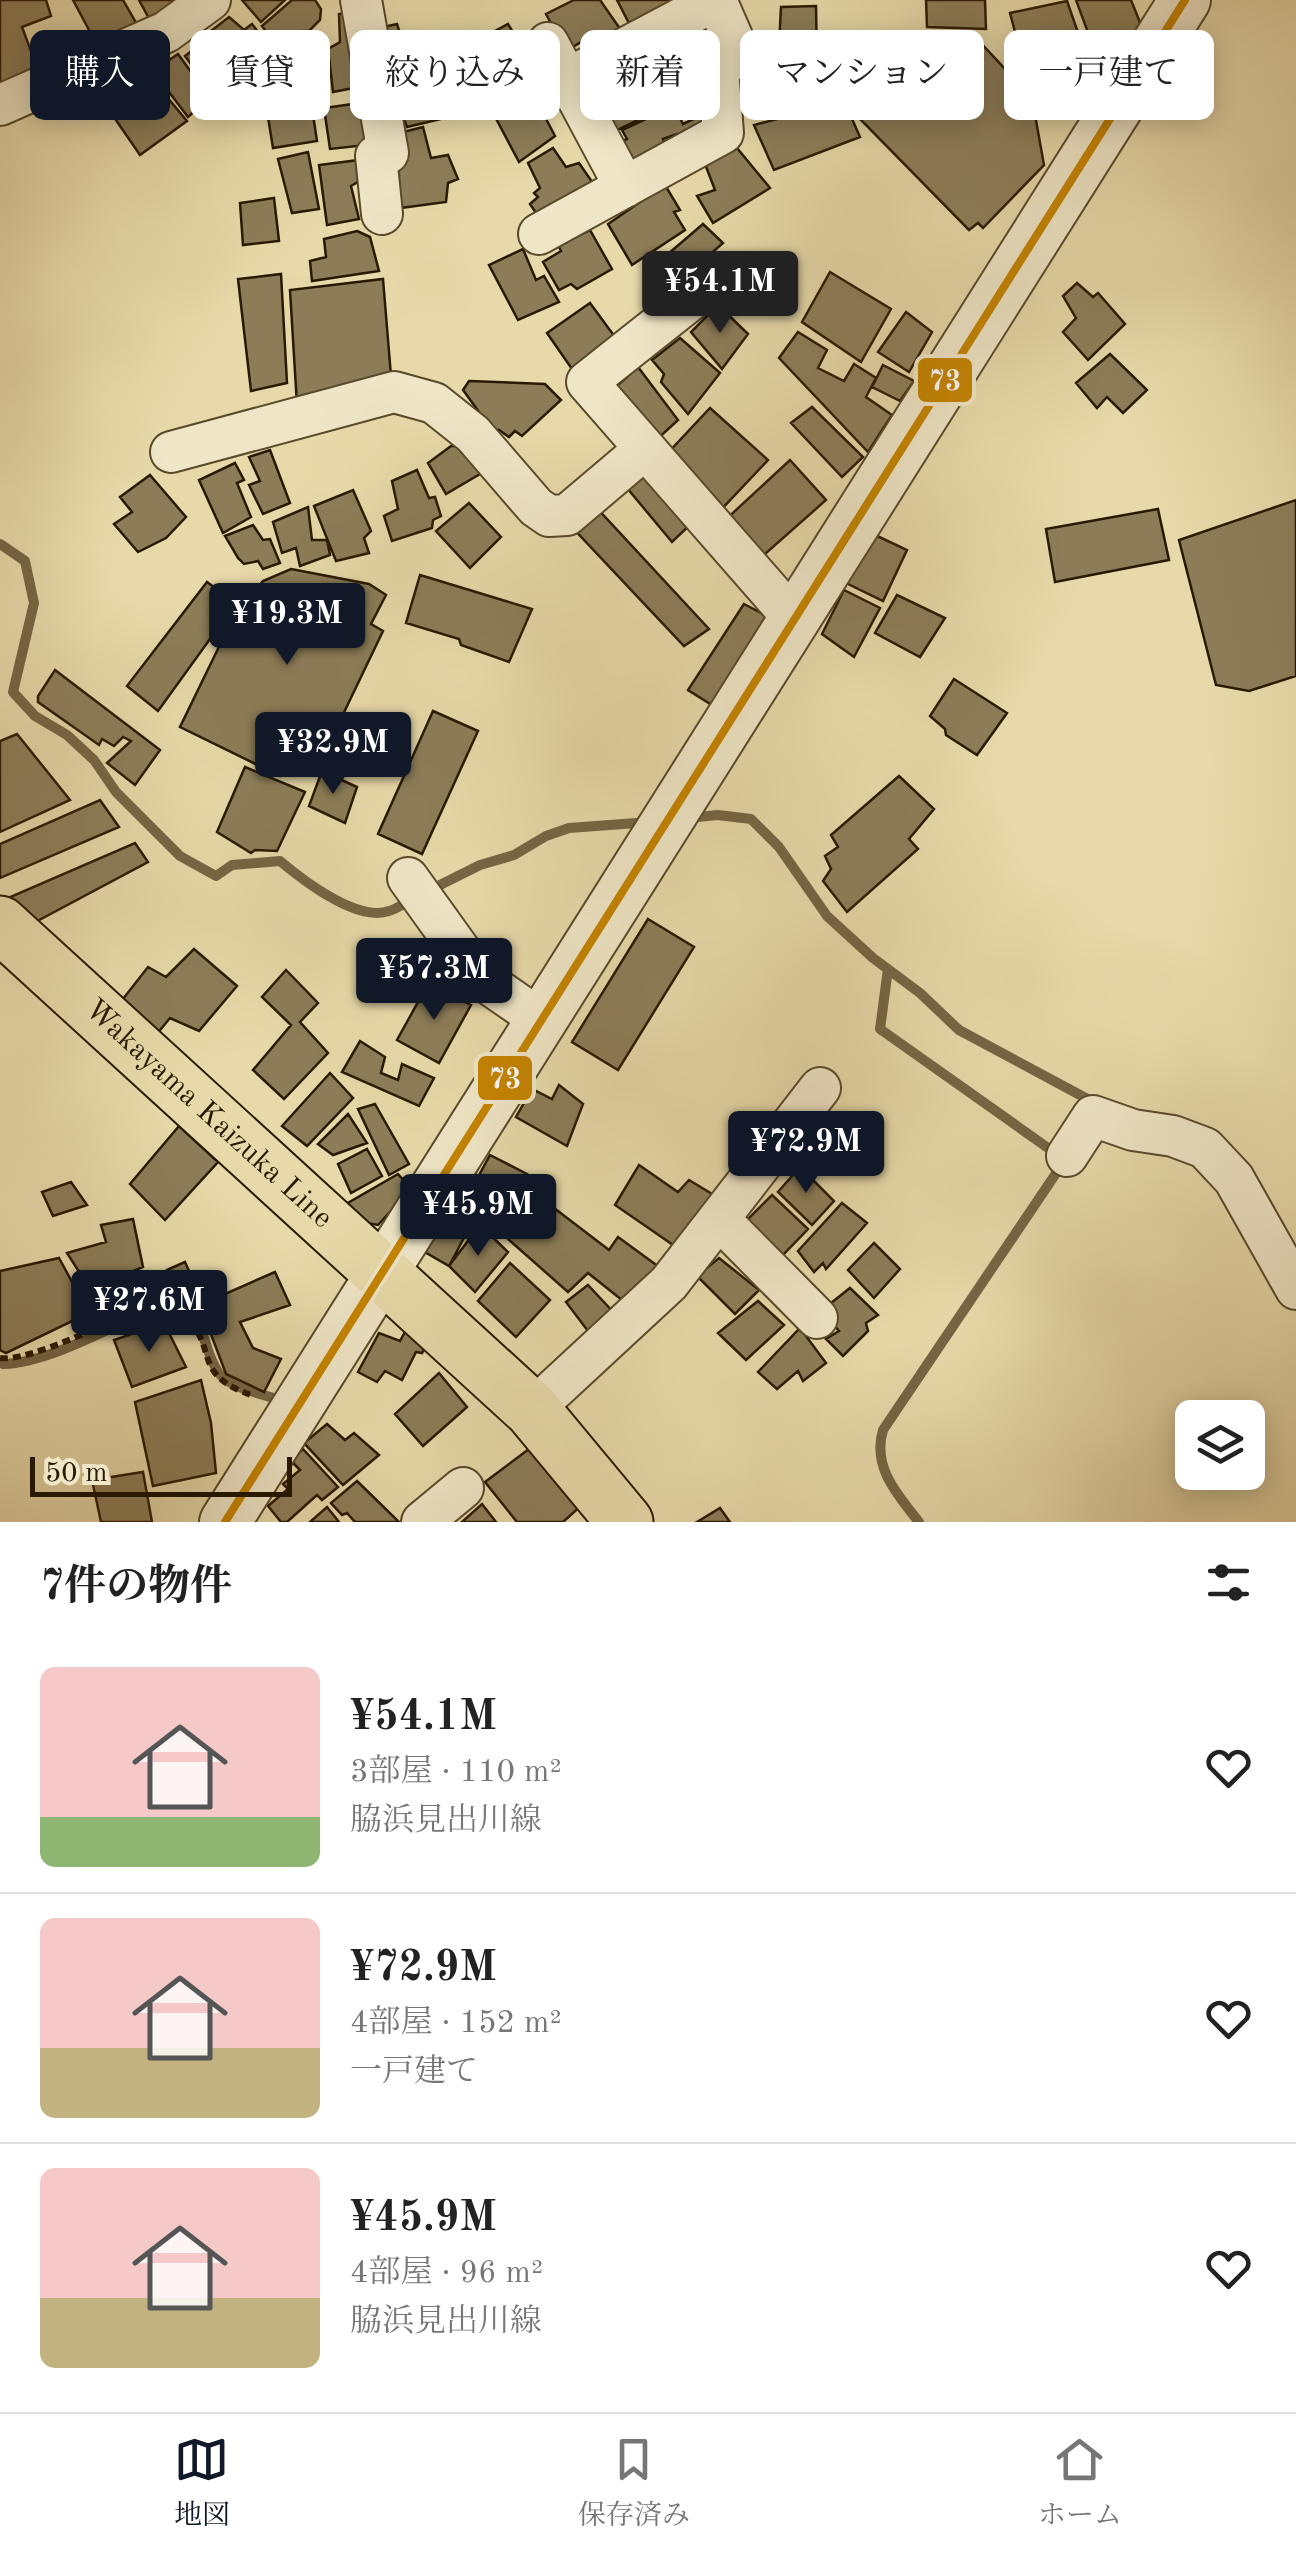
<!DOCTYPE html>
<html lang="ja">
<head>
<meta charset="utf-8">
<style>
	body { margin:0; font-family:"Old Standard TT","Noto Serif JP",serif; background:#f2f2f2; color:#222; height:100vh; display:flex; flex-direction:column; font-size:38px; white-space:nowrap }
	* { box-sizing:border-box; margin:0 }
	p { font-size:32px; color:#767676 }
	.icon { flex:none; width:55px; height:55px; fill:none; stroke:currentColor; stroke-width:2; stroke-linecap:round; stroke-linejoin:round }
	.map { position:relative; height:1522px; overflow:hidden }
	.sheet { display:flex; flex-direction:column; background:#fff; flex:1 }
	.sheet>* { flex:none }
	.banner { position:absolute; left:30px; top:30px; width:1238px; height:90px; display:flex; gap:20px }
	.tools { position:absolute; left:1175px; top:1400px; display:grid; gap:20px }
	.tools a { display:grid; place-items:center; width:90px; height:90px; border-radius:15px; background:#fff; box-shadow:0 5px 25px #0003; font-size:50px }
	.scale { position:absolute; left:30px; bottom:25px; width:262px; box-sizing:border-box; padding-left:10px; border:5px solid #2a1901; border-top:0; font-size:28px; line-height:35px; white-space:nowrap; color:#2a1901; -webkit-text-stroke:8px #efe6c7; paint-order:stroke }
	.price { position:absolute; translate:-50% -85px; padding:0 22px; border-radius:10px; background:#111827; color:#fff; font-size:32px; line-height:65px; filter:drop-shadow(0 2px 5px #0008) }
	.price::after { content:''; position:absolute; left:50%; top:60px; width:30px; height:22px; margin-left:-15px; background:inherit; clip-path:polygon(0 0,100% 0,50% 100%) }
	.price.current { background:#222; color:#fff }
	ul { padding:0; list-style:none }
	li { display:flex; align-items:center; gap:30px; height:250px; padding:0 40px }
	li+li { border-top:2px solid #e0e0e0 }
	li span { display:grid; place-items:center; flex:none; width:280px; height:200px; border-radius:15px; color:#555 }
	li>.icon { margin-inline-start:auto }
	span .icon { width:120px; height:120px; fill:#fffc; stroke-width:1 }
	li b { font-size:42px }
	h2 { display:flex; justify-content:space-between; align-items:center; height:120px; padding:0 40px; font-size:42px }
	.tag { padding:0 35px; border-radius:15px; background:#fff; box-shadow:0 5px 25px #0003; font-size:35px; line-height:90px }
	.tag.current { background:#111827; color:#fff }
	.menu { display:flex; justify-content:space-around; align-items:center; height:140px; border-top:2px solid #e0e0e0; background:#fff; font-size:28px; color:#767676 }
	.menu a { display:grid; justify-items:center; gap:5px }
	.menu .current { color:#111827 }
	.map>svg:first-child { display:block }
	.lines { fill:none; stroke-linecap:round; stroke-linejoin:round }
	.stream { stroke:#756544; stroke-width:10 }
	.building { fill:#8c7d58; stroke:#2a1901; stroke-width:2.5 }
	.minor-casing { stroke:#59492b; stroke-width:44 }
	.tertiary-casing { stroke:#59492b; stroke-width:54 }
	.primary-casing { stroke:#2a1901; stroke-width:59 }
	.path { stroke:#2a1901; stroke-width:6; stroke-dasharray:8 5; stroke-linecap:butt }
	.minor { stroke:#efe6c7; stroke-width:40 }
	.tertiary { stroke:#efe6c7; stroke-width:50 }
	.primary { stroke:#e7d9a9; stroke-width:55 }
	.bus-1-casing { stroke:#efe6c7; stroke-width:15 }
	.bus-1 { stroke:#c48300; stroke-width:8 }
	.labels { text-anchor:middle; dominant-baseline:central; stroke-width:8; stroke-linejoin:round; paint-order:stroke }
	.street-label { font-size:30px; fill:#2a1901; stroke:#efe6c7 }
	.line-badge { stroke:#efe6c7; stroke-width:4 }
	.badge-label { font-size:28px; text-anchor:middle; font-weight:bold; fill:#fff }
</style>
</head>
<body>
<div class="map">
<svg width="1296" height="1522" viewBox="0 0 1296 1522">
	<rect width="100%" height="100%" fill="#e7d9a9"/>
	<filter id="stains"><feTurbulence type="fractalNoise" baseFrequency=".002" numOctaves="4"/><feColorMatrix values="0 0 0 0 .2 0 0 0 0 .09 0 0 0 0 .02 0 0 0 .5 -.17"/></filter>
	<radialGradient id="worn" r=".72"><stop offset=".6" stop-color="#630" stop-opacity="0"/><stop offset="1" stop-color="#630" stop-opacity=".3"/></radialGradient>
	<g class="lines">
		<path class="stream" d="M 0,544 L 25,561 L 34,603 L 13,692 L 35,716 L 67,735 L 94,760 L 116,792 L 180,856 L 216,876 L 232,865 L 280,861 C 304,881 357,922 389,911 C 397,909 404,903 411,900
			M 687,818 L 718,815 L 751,819 L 779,847 L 827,916 L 873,958 L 920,993 L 959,1030 L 1095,1103
			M 426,892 L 480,865 L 514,855 L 546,836 L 569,828 L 650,822
			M 888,969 L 880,1029 L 1065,1160 L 883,1430 C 872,1467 897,1494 919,1522
			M 161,1300 C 209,1307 198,1341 218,1372 C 229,1388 259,1393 277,1399
			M 3,1364 C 46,1363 106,1330 146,1312"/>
	</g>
	<path class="building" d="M 0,0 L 46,0 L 51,16 L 22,27 L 42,81 L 0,98 Z
		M 73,0 L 123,0 L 139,28 L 97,45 Z
		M 139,0 L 173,0 L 179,8 L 152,24 Z
		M 242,0 L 285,0 L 261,22 Z
		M 292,0 L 315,0 L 321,9 L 320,20 L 309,31 L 303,31 L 282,53 L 262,26 Z
		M 574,0 L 600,0 L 623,33 L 596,49 L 588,38 L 566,51 L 546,14 Z
		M 617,0 L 670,0 L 674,5 L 632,29 Z
		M 926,0 L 985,0 L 986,29 L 927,27 Z
		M 1076,0 L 1131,0 L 1141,25 L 1129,46 L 1097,57 Z
		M 1067,1 L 1082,44 L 1043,53 L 1036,44 L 1019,47 L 1010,13 Z
		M 816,6 L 817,62 L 761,69 L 758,47 L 779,46 L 781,7 Z
		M 353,12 L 364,86 L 333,92 L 328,49 L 340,42 L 339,14 Z
		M 229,17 L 244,30 L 252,24 L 273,52 L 245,76 L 211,31 Z
		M 397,24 L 406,52 L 447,45 L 454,68 L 390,95 L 375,29 Z
		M 508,24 L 539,76 L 494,103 L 464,48 Z
		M 211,36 L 240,75 L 214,95 L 185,56 Z
		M 679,36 L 709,83 L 693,94 L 698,111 L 687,116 L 679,98 L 666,102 L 642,52 Z
		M 979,41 L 1032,98 L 1044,165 L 983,228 L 978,223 L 969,230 L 858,117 L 877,59 Z
		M 306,52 L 307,73 L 324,72 L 328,99 L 275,106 L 270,64 Z
		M 178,54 L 210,98 L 188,117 L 153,71 Z
		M 640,66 L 662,108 L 613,132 L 590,88 Z
		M 464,71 L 474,111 L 407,127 L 400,110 L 420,104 L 414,89 Z
		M 151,78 L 187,121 L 140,155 L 107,107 Z
		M 529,86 L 555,136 L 519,162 L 492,111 Z
		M 838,87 L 860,137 L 774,170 L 754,125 L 804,112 L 800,100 Z
		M 360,103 L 367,145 L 330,149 L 324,108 Z
		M 674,106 L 683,124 L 700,116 L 708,132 L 689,147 L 677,134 L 663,139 L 670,154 L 631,171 L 618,143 L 627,139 L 622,130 Z
		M 312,108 L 317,141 L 273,148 L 267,111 Z
		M 423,127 L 431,158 L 448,155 L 458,179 L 448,183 L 446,202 L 393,209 L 388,178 L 399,175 L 395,134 Z
		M 553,148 L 566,167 L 579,163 L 597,189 L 540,219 L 530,204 L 538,197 L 534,193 L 540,188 L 528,163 Z
		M 737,148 L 770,188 L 713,223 L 697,196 L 715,190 L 705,164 Z
		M 308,152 L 319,209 L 292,213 L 278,159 Z
		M 359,160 L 361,180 L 351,186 L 359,219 L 327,225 L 319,165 Z
		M 665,185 L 680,210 L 674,212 L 685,230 L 632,265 L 608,224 Z
		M 274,198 L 279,241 L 243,245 L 240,203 Z
		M 703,224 L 723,243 L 706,258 L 715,272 L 693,287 L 668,254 Z
		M 590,230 L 612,269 L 577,289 L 571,284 L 559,290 L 543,262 L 561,251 L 558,245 Z
		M 357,231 L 370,237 L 379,271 L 312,281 L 310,261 L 326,257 L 324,239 Z
		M 523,249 L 536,280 L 544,276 L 559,302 L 518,320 L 489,265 Z
		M 830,272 L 891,309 L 861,362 L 802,322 Z
		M 281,274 L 287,383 L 251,391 L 238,279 Z
		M 383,279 L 391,376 L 297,405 L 290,290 Z
		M 1077,283 L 1093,297 L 1098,293 L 1125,324 L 1088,360 L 1063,332 L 1076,318 L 1063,296 Z
		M 590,303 L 615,337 L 572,369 L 547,333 Z
		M 718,305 L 748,334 L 722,369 L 691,332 Z
		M 906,312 L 932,332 L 909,372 L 878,352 Z
		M 798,332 L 827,350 L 818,368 L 844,381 L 854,364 L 876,378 L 866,397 L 892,415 L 868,452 L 779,358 Z
		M 680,338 L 720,373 L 688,414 L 661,382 L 664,374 L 652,360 Z
		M 1110,354 L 1147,390 L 1123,413 L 1107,397 L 1097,408 L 1076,383 Z
		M 883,365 L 914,381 L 900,401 L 872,387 Z
		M 638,367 L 678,420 L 653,443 L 611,391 Z
		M 469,381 L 545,384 L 561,400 L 522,436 L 515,431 L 509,437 L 499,430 L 495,434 L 463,390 Z
		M 812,407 L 863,457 L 842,477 L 791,423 Z
		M 710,408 L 768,460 L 718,513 L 665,456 Z
		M 451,446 L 463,446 L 471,453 L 480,474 L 446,494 L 428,463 Z
		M 270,450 L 290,503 L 263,514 L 249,485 L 260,481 L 249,457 Z
		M 790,460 L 826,500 L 756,562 L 722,523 Z
		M 235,463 L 244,480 L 237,483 L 251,517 L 223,533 L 199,480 Z
		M 642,469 L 693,522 L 672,542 L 627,488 Z
		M 417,470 L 429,498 L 435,497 L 441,516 L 433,520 L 432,528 L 392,541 L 384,516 L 398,509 L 392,481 Z
		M 150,475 L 186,517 L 166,538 L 138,552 L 114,524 L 132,512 L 120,497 Z
		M 353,490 L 371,531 L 364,538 L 369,553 L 336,561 L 314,506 Z
		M 1296,500 L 1296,676 L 1249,691 L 1216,685 L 1179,540 Z
		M 469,503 L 501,537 L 470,568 L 436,531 Z
		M 594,505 L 709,629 L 684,646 L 570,525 Z
		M 308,507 L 312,540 L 327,540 L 330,555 L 300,566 L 296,548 L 282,553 L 273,522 Z
		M 1158,509 L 1169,560 L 1055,582 L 1046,529 Z
		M 253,525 L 263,540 L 270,539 L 280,563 L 263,569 L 258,561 L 244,564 L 238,558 L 225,536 Z
		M 871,533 L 907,550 L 883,601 L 844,582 Z
		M 291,569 L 369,584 L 386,595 L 371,624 L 383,631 L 324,754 L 300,743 L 280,776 L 180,727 L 234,616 L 263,581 Z
		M 420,575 L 532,609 L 509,662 L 461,645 L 459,639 L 406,623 Z
		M 207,582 L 236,603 L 158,711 L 127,686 Z
		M 844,590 L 880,608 L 854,657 L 822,634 Z
		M 897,595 L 945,618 L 920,657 L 875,633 Z
		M 744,604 L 767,616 L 715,707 L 688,690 Z
		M 55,670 L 160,750 L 135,785 L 107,763 L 131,741 L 123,737 L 114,746 L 102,739 L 99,745 L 38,702 L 38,696 Z
		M 954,679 L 1007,713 L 977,755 L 946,735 L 945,729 L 930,716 Z
		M 433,711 L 478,731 L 422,854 L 378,834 Z
		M 17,734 L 70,800 L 0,832 L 0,741 Z
		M 245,767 L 305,792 L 277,851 L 255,850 L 251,853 L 217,832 Z
		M 322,771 L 357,787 L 345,823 L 309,806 Z
		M 899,776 L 934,809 L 909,839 L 918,849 L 847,912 L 823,881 L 831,869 L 825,856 L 838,847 L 831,835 Z
		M 100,800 L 119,827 L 0,878 L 0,844 Z
		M 135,843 L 148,862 L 28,926 L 8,898 Z
		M 648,919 L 694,947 L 618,1070 L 572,1042 Z
		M 194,949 L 237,986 L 199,1031 L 170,1018 L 156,1035 L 119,1004 L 148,967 L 166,977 Z
		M 286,970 L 318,1003 L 300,1022 L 328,1053 L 284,1099 L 253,1070 L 291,1025 L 262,997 Z
		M 428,984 L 471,1005 L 439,1063 L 397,1040 Z
		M 360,1041 L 385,1057 L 381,1073 L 398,1080 L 402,1064 L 434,1078 L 419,1106 L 342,1072 Z
		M 330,1073 L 353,1098 L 307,1146 L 282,1126 Z
		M 559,1085 L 583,1104 L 567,1146 L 516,1117 L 532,1089 L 552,1099 Z
		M 375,1104 L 409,1164 L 389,1175 L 358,1109 Z
		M 348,1114 L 367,1143 L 333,1155 L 318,1144 Z
		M 179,1126 L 218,1162 L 165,1220 L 130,1184 Z
		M 367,1149 L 382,1176 L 351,1193 L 338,1164 Z
		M 490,1155 L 527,1174 L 501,1228 L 464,1203 Z
		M 639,1165 L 678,1192 L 689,1180 L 712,1194 L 676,1247 L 615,1205 Z
		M 800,1167 L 834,1201 L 812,1225 L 778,1192 Z
		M 398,1174 L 411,1189 L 378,1225 L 361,1222 L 341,1207 Z
		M 71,1182 L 87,1205 L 53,1216 L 42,1192 Z
		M 537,1195 L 609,1250 L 618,1237 L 659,1267 L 627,1304 L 588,1273 L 568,1292 L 508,1239 Z
		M 772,1195 L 808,1229 L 781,1257 L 746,1221 Z
		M 451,1202 L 475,1217 L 449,1266 L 423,1251 Z
		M 842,1203 L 867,1223 L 826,1269 L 823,1263 L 814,1272 L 798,1251 Z
		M 133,1219 L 143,1267 L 90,1289 L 67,1253 L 106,1242 L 101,1225 Z
		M 480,1225 L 508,1252 L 475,1292 L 449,1266 Z
		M 874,1243 L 900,1269 L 874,1298 L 848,1270 Z
		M 59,1258 L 89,1313 L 6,1353 L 0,1350 L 0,1271 Z
		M 719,1258 L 759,1290 L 735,1314 L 697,1276 Z
		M 185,1262 L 200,1296 L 181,1303 L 167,1270 Z
		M 510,1263 L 550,1300 L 516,1337 L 478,1301 Z
		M 275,1272 L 290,1305 L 240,1322 L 253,1348 L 281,1359 L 264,1392 L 226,1374 L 200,1305 Z
		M 588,1285 L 615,1314 L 591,1335 L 566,1302 Z
		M 850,1288 L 878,1315 L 866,1323 L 868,1331 L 843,1356 L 826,1339 L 839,1331 L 821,1311 Z
		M 758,1301 L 784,1325 L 746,1360 L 718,1333 Z
		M 164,1323 L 186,1367 L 132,1387 L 114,1340 Z
		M 800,1328 L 826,1363 L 803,1381 L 798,1371 L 777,1389 L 758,1372 Z
		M 406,1330 L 428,1341 L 422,1353 L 416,1352 L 402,1380 L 385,1371 L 377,1382 L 358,1372 L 379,1333 L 400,1341 Z
		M 439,1373 L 467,1407 L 423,1446 L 395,1414 Z
		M 201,1380 L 211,1423 L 216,1473 L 153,1486 L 135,1402 Z
		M 327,1424 L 345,1440 L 354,1433 L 379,1455 L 343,1485 L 304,1443 Z
		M 303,1449 L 338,1487 L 322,1500 L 317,1495 L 287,1522 L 281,1522 L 268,1506 L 288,1489 L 283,1484 L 300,1470 L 290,1460 Z
		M 529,1449 L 583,1504 L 563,1522 L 517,1522 L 485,1482 Z
		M 143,1472 L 152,1522 L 101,1522 L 92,1480 Z
		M 357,1481 L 399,1522 L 355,1522 L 347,1513 L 342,1515 L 331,1503 Z
		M 482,1504 L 496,1522 L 462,1522 Z
		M 327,1507 L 339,1522 L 310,1522 Z
		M 720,1508 L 730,1522 L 697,1522 Z"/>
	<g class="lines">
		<g class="minor-casing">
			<path id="minor" d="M 361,0 L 388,153 L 376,156 L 382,214
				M 548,43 L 625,187
				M 0,105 L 166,32 L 210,0
				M 539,234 L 723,133 L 718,69 L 740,55 L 716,0 L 567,79
				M 693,298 L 587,382 L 794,619
				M 171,452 L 394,392 L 434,403 L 473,434 L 536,507 L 549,516 L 567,515 L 645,449
				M 408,878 L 479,977 L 541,1020
				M 1067,1156 L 1093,1116 L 1133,1130 L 1173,1136 L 1205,1148 L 1234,1179 L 1296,1289
				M 719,1219 L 817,1318
				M 532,1410 L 669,1283 L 820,1088
				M 422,1522 L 463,1488"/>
		</g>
		<g class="tertiary-casing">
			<path id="tertiary" d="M 225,1522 L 1185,0"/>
		</g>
		<g class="primary-casing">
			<g id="primary">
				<path id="s1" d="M 0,924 L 532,1410 L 625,1522"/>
			</g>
		</g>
		<path class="path" d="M 150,1301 L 162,1278
			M 0,1358 C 30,1362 111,1321 142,1307 L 150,1301 C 161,1308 175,1307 185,1317 C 220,1349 189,1374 254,1396"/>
		<use href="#minor" class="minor"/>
		<use href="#tertiary" class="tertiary"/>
		<use href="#primary" class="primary"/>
		<g class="bus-1-casing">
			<path id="bus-1" d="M 225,1522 L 1185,0"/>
		</g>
		<use href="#bus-1" class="bus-1"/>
	</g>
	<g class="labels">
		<g class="street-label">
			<text stroke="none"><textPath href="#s1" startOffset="282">Wakayama Kaizuka Line</textPath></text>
		</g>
	</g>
	<g class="line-badge">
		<rect x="916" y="356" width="58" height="48" rx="10" fill="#c48300"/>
		<rect x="476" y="1054" width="58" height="48" rx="10" fill="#c48300"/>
	</g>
	<g class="badge-label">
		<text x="945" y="390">73</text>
		<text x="505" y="1088">73</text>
	</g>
	<rect width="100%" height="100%" filter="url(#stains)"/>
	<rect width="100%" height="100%" fill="url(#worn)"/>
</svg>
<div class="tools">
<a><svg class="icon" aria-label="layers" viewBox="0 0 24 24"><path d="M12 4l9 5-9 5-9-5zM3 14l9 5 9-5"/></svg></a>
</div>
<div class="scale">50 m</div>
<b class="price current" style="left:720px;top:336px">¥54.1M</b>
<b class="price" style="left:287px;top:668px">¥19.3M</b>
<b class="price" style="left:333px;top:797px">¥32.9M</b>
<b class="price" style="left:434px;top:1023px">¥57.3M</b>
<b class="price" style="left:806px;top:1196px">¥72.9M</b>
<b class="price" style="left:478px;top:1259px">¥45.9M</b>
<b class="price" style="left:149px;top:1355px">¥27.6M</b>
<div class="banner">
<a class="tag current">購入</a>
<a class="tag">賃貸</a>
<a class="tag">絞り込み</a>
<a class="tag">新着</a>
<a class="tag">マンション</a>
<a class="tag">一戸建て</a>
</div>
</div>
<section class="sheet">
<h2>7件の物件<svg class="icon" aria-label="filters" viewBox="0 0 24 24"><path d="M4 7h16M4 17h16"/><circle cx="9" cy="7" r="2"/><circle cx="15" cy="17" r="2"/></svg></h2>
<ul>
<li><span style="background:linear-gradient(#f6c9c9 75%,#8fb573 0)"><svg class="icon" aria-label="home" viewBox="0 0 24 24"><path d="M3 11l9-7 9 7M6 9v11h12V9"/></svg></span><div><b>¥54.1M</b><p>3部屋 · 110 m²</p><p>脇浜見出川線</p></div><svg class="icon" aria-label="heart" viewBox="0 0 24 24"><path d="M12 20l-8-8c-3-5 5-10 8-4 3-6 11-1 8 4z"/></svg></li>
<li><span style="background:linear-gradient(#f6c9c9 65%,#c2b280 0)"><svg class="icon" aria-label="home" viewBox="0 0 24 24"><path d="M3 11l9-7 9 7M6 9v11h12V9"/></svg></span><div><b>¥72.9M</b><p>4部屋 · 152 m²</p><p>一戸建て</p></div><svg class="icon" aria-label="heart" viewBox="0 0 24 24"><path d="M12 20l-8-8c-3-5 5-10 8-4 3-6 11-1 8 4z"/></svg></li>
<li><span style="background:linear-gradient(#f6c9c9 65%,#c2b280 0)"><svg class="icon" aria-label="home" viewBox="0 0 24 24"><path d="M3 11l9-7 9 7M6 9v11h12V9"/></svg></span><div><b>¥45.9M</b><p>4部屋 · 96 m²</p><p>脇浜見出川線</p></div><svg class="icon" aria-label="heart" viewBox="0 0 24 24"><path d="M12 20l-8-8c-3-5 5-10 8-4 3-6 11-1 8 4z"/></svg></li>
</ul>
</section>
<nav class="menu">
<a class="current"><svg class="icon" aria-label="map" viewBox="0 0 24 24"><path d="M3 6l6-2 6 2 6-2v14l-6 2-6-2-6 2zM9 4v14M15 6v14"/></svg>地図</a>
<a><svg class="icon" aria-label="saved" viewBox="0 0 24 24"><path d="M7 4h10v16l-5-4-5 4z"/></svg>保存済み</a>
<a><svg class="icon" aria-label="home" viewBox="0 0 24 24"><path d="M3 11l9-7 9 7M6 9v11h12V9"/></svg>ホーム</a>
</nav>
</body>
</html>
